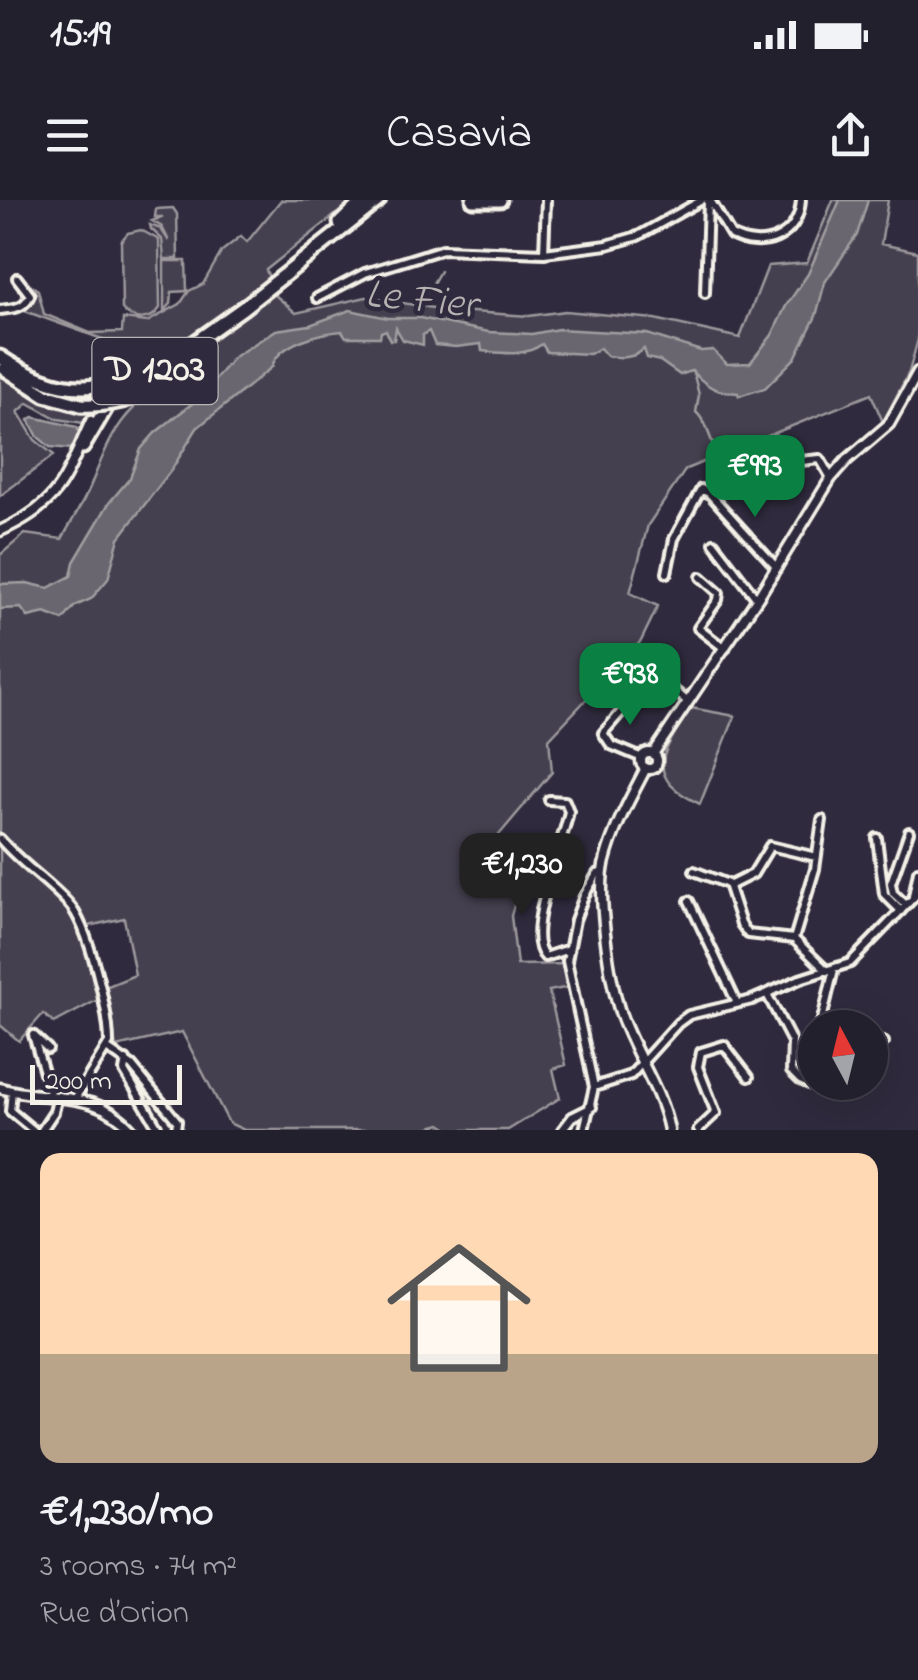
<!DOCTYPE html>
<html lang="en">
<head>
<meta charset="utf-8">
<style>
	body { margin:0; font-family:"Indie Flower",sans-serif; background:#2f2d3a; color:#f1f3f6; height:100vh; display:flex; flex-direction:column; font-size:38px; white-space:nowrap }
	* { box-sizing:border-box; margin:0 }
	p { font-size:32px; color:#a3a3aa }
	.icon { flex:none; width:55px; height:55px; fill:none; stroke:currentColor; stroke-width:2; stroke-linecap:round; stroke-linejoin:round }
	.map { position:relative; height:930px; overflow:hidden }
	.drawer { display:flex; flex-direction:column; background:#23202e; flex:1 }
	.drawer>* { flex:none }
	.needle { width:65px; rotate:353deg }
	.buttons { position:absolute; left:798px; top:810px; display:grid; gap:20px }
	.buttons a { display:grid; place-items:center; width:90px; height:90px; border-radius:50%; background:#23202e; box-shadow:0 10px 40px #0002,0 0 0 2px #403e4a; font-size:50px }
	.scale { position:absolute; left:30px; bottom:25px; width:152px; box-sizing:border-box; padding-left:10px; border:5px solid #f4f1e8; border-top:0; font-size:28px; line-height:35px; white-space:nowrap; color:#f4f1e8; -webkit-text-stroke:8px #2f2a3d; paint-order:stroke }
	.price { position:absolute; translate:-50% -85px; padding:0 22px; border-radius:20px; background:#0b8043; color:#fff; font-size:32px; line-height:65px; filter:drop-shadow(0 2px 5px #0008) }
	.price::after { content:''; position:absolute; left:50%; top:60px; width:30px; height:22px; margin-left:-15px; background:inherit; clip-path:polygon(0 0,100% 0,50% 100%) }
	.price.selected { background:#222; color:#fff }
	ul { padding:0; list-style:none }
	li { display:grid; align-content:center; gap:20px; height:530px; padding:0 40px }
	li span { display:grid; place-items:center; height:310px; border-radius:20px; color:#555 }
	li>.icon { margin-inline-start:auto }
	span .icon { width:180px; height:180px; fill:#fffc; stroke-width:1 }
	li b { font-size:42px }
	.status { display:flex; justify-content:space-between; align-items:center; height:70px; padding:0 50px; background:#23202e; direction:ltr }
	.status svg { height:28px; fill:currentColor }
	header { display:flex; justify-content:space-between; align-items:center; height:130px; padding:0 40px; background:#23202e; font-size:45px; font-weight:600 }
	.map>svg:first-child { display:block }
	.green { fill:#454050; stroke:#9c989c; stroke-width:2.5 }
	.water { fill:#6a6670; stroke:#a19ea0; stroke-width:2.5 }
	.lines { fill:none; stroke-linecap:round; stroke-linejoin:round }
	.stream { stroke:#a19ea0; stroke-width:2.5 }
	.minor-casing { stroke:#f4f1e8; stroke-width:14 }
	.tertiary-casing { stroke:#f4f1e8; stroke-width:15 }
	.secondary-casing { stroke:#f4f1e8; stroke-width:15 }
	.trunk-casing { stroke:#f4f1e8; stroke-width:19 }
	.minor { stroke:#2f2a3d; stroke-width:6 }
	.tertiary { stroke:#2f2a3d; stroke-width:8 }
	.secondary { stroke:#2f2a3d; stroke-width:8 }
	.trunk { stroke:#2f2a3d; stroke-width:11 }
	.trunk-bridge-casing { stroke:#f4f1e8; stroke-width:19; stroke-linecap:butt }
	.trunk-bridge { stroke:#2f2a3d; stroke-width:11 }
	.labels { text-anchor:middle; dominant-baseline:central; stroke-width:9; stroke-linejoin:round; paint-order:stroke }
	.shield { fill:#2f2a3d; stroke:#b9b5b5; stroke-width:2.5 }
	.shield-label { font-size:38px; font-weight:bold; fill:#f4f1e8 }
	.water-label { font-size:42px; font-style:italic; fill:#b6b2b2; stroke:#2f2a3d }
</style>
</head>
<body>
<div class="status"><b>15:19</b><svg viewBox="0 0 49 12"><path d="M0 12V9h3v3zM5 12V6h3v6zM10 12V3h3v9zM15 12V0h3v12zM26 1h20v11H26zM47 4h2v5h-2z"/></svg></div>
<header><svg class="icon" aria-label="menu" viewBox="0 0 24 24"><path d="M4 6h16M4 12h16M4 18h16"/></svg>Casavia<svg class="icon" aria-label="share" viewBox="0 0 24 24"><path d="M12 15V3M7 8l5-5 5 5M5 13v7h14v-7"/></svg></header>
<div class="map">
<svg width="918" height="930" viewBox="0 0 918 930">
	<rect width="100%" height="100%" fill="#2f2a3d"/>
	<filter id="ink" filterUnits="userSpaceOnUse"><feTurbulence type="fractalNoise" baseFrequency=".01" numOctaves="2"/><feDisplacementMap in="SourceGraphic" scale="20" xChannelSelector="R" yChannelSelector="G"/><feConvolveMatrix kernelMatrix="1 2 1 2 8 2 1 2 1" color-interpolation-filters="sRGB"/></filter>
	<g filter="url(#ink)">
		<path class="green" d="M 281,0 L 354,0 L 266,70 L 275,95 L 296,113 L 366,97 L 445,110 L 529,116 L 565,111 L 655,119 L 740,138 L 768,66 L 807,63 L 833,0 L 888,0 L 881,44 L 918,52 L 918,139 L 909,172 L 883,222 L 871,194 L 686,269 L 648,325 L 630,393 L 658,406 L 641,441 L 549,539 L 552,572 L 499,635 L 520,684 L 511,716 L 517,765 L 566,764 L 570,787 L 549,791 L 566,865 L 553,869 L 560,898 L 508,930 L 450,930 L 441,924 L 420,930 L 244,930 L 229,923 L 182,832 L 116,847 L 103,788 L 135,775 L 124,718 L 85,727 L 99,799 L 54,823 L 43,814 L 19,841 L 0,825 L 0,355 L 25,334 L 62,339 C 71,322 82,305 90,287 C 102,259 111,230 134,208 L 116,144 L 22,110 L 31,95 L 23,80 L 38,90 L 44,114 L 90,133 L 122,132 L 123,119 L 147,122 L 180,104 L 189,91 L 203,84 L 222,51 L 241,36 L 247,42 Z
			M 173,8 L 177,14 L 178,59 L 164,59 L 162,39 L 151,29 L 150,25 L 161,29 L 169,41 L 162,27 L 152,21 L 163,17 L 155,17 L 156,9 Z
			M 141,30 L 159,40 L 160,108 C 151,122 133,122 122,109 L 121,41 L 128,33 Z
			M 164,61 L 186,61 L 187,91 L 172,92 L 171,104 L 164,111 Z
			M 0,174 C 30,194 57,206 93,211 L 83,223 L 58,219 L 28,203 L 18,212 L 35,240 L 54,255 L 0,296 Z
			M 691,508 L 735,516 L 700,604 C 640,576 664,551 691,508 Z"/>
		<path class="water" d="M 840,0 L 868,0 L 857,35 L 825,82 L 816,116 L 795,158 L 765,188 L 739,196 L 738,193 C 713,192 709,187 691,171 L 680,175 L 660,161 L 647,158 L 644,149 C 633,159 621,158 607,156 L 600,148 L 590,154 L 547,152 L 542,144 C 525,157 503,153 482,151 L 481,144 L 456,147 L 435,145 L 429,131 L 423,135 L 423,145 L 403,140 L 396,128 L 394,140 L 390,140 L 386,130 L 381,132 L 380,137 L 346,137 L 342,131 C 320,133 278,143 272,167 L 197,228 L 172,269 L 119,338 L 108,379 L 91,399 L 75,406 L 63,420 L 45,413 L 28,417 L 21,408 L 0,409 L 0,384 L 27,383 L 48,388 L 71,376 L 74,362 L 109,303 L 130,278 L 141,249 L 155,233 L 199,198 L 234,157 L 276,130 L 310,125 L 350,110 L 388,118 L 420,118 L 489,132 L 532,134 L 558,129 L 647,134 L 701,151 L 713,150 L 727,164 L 750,163 L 772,135 L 786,106 L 808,74 Z
			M 33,217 L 77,227 L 79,234 L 72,249 L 50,247 L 38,237 L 29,220 Z"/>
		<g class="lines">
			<path class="stream" d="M 428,92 L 440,71
				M 693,171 L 699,195 L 696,212 C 710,225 714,256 726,273"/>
			<g class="minor-casing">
				<path id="minor" d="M 710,0 L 731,35 C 762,52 799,38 801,0
					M 544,53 L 546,0
					M 705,93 L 708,1
					M 317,98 L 365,73 L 443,49 L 544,53 L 607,45 L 638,36 L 702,0
					M 0,110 C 14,108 24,109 30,95 L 17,78
					M 781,263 L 820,259 L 831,278
					M 714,343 L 757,399
					M 667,373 L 674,339 L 701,289 L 709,293 L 777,368
					M 701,377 L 719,393 L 718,400 L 698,428 L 725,449
					M 649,469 L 688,502
					M 635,496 L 603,533 L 611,545 L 642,558
					M 549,600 L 565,601 L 569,611 C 564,642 522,735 545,757 L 569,749
					M 877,638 L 884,694 L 901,711
					M 0,639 C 22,665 47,680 68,703 C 89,725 109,813 109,843 L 76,897
					M 694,671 L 728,684 L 741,724 L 748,734 L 794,739 L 827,771
					M 729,686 L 753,674 L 770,646 L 816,657
					M 913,696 L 918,671
					M 689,701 L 737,803
					M 906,705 L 893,693 L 891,683 L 909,632
					M 794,739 L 815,669 L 822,620
					M 767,794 L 792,842 L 791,871 L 800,880 L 811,885
					M 821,822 L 840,828
					M 820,828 L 834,769
					M 870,837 L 884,842
					M 48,849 L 33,835 L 51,896
					M 108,849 L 132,866 L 177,921 L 176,930
					M 126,860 L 124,871 L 157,926
					M 806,871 L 815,842
					M 594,887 L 631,875 L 678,823 L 689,815 L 752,800 L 800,779 L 850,763 L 918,693
					M 12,891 L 10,911 L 33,930
					M 42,930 L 54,912 L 58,896
					M 562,930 L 572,917 L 592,907
					M 584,930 L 594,887 L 567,761 L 575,720 L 584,696 L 597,674 L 603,672
					M 698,930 L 716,913 L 698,867 L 701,852 L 724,845 L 749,877"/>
			</g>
			<g class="tertiary-casing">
				<path id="tertiary" d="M641 561a8 8 0 1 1 16 0a8 8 0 1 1-16 0Z
					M 653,554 L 759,396 L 831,278 L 847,260 L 889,224 L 918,172
					M 646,568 C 631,597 613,629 605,661 C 596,693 610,783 621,815 C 635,855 661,889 669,930
					M 0,888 C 48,902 95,888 132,930"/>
			</g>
			<g class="secondary-casing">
				<path id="secondary" d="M 0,331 C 62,303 64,279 91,221"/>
			</g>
			<g class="trunk-casing">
				<path id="trunk" d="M 473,0 L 500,0
					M 340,23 L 364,0
					M 0,157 C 63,199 105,196 167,154
					M 5,169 L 45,195 L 81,205
					M 175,172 L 200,146
					M 83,247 L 109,203 L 243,108 L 379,0"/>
			</g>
			<use href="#minor" class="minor"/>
			<use href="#tertiary" class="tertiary"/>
			<use href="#secondary" class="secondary"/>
			<use href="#trunk" class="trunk"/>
			<g class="trunk-bridge-casing">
				<path id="trunk-bridge" d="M 81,205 C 118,207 148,196 175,172"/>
			</g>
			<use href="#trunk-bridge" class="trunk-bridge"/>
		</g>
	</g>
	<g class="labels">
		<rect class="shield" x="92.5" y="138" width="125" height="66" rx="8"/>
		<g class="shield-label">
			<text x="155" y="171">D 1203</text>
		</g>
		<g class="water-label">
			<text transform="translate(421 101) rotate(6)">Le Fier</text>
		</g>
	</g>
</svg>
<div class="buttons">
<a><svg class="needle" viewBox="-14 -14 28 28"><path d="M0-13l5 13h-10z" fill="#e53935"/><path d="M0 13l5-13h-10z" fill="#a3a3aa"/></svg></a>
</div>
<div class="scale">200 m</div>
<b class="price" style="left:755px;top:320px">€993</b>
<b class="price" style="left:630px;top:528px">€938</b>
<b class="price selected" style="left:522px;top:718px">€1,230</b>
</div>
<section class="drawer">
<ul>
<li><span style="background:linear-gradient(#ffd9b3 65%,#b9a48a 0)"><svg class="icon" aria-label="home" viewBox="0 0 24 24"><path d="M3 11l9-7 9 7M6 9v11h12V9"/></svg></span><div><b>€1,230/mo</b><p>3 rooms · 74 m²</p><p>Rue d’Orion</p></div></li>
</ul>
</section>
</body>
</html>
